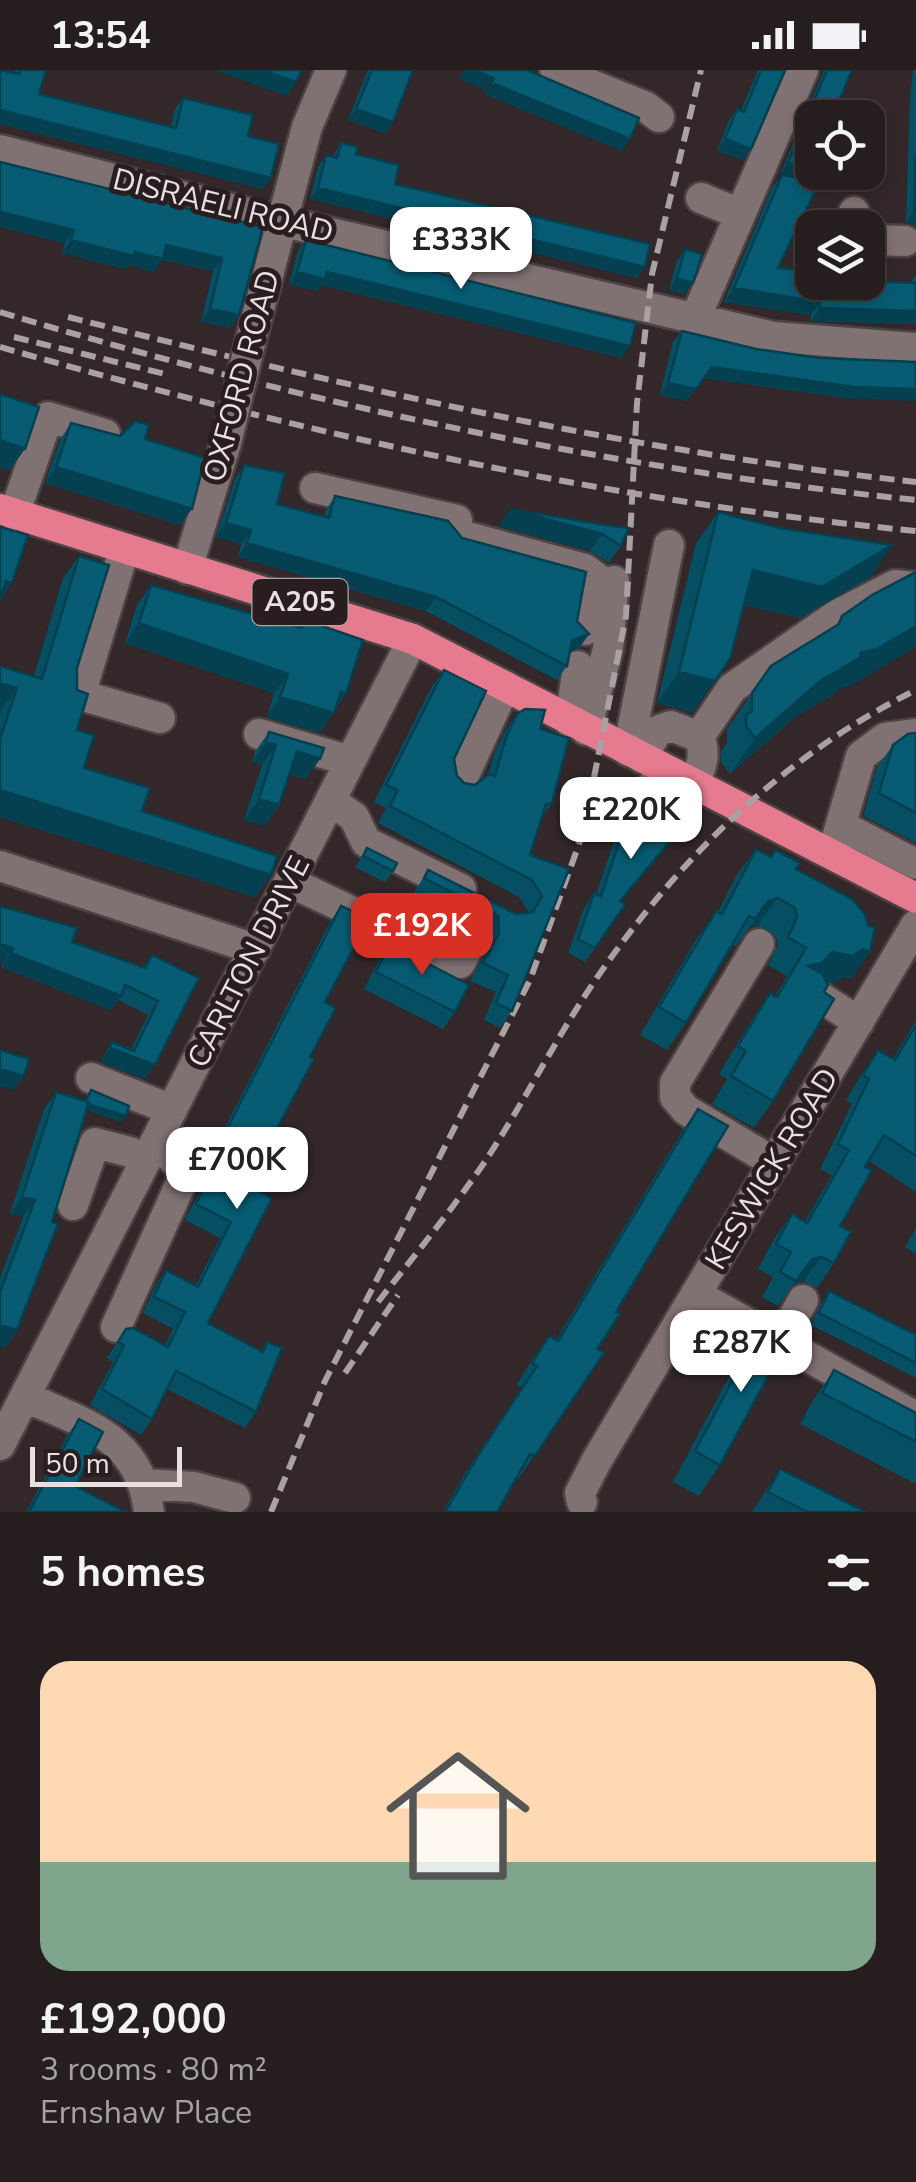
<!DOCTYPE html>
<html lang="en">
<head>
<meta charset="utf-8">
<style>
	body { margin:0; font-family:"Nunito Sans",sans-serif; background:#2e2628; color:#f1f3f6; height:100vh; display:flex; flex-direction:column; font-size:38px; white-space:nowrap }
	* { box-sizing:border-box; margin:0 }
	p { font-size:32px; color:#a4a2a4 }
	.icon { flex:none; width:55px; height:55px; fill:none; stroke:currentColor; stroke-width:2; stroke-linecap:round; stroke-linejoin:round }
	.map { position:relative; height:1442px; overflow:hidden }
	.details { display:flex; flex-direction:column; background:#261d1f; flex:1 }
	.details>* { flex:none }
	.controls { position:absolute; left:795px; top:30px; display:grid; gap:20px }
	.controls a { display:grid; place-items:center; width:90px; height:90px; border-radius:20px; background:#261d1f; box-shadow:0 5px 15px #0003,0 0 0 2px #423b3d; font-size:50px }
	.scale { position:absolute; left:30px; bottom:25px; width:152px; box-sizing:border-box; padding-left:10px; border:5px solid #e8e0e1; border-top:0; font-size:28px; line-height:35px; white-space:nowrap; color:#e8e0e1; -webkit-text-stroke:8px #291d1f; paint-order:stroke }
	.price { position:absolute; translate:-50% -85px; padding:0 22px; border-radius:20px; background:#fff; color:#222; font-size:32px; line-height:65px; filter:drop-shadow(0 2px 5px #0008) }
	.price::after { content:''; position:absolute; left:50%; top:60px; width:30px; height:22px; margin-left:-15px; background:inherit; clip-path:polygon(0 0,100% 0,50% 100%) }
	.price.on { background:#d93025; color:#fff }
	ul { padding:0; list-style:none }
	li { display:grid; align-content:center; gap:20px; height:530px; padding:0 40px }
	li span { display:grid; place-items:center; height:310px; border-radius:30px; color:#555 }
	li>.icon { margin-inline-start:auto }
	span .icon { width:180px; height:180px; fill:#fffc; stroke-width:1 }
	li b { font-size:42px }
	h2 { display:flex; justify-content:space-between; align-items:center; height:120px; padding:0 40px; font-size:42px }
	.status { display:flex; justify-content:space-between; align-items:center; height:70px; padding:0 50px; background:#261d1f; direction:ltr }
	.status svg { height:28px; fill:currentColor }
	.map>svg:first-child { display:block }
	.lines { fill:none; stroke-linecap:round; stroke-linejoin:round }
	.minor-casing { stroke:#4c4244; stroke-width:35 }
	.highway-casing { stroke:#4c4244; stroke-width:35 }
	.minor { stroke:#807173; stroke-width:30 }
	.highway { stroke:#e67b90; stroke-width:30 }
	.rail { stroke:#aaa1a2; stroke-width:6; stroke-dasharray:15 8; stroke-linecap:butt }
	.minor-bridge-casing { stroke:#4c4244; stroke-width:35; stroke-linecap:butt }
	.minor-bridge { stroke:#807173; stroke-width:30 }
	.wall { fill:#064f63 }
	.shaded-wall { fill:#054050 }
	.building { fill:#075c73; stroke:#054050; stroke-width:2.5 }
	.labels { text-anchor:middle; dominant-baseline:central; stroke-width:10; stroke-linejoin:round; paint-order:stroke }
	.shield { fill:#291d1f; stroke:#afa6a7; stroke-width:2.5 }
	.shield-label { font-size:28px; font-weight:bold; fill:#e8e0e1 }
	.street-label { font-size:30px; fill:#e8e0e1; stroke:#291d1f }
</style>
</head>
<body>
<div class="status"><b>13:54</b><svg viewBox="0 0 49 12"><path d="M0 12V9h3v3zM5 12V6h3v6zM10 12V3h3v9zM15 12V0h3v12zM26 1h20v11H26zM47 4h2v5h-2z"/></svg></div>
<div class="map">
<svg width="916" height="1442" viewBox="0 0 916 1442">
	<rect width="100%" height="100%" fill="#332729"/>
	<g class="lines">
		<g class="minor-casing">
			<path id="minor" d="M 555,0 L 646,37 L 659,47
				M 0,80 L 263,147 L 774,267 L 916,278
				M 701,128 L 740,144
				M 854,142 L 854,158
				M 868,170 L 905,171
				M 695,249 L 803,0
				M 252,266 L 307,57 L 331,0
				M 315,418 L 457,450 L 457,464 L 585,499 L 597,508 L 585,560
				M 14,445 L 48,347 L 105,364
				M 124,480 L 80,625 L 160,648
				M 187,499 L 226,373
				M 570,652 L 578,596
				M 586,660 L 608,579 L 614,511
				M 259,664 L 350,691
				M 699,667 L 732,618 L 837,545 L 895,515 L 916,517
				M 628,681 L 669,475
				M 642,688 L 657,661 L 671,656 L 699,667 C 710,690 695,712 681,731 L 662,734 C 649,722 653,713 660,699
				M 460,714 L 505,616
				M 331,731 L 354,747 L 366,772 L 461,819
				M 838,764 L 861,686 L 885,668 L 916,664
				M 833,777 L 846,758 L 916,794
				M 0,796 L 255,879
				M 290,812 L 460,893 L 470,873
				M 759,874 L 675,1013 L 675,1027 L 686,1040 L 775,1093
				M 820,927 L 859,952
				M 91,1008 L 172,1040
				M 73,1135 L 95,1073 L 130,1082 L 146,1091
				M 697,1225 L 916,1347
				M 116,1257 L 186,1102 L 156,1072
				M 780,1271 L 803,1230
				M 26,1327 C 87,1355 140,1367 149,1442
				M 0,1375 L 413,569
				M 145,1414 L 194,1417 L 235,1428
				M 582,1432 L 580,1423 L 597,1390 L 916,855"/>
		</g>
		<g class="highway-casing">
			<path id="highway" d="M 0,439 L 413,569 L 916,828"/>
		</g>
		<use href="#minor" class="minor"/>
		<use href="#highway" class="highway"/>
		<path class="rail" d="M 0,242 C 298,332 606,398 916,430
			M 68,247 C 347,317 629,381 916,412
			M 14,267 L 165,304
			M 0,277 C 299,362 606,431 916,461
			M 378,1232 C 414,1186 451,1141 484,1093 C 526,1030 559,961 603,899 C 685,782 787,684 916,620
			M 345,1303 L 398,1225
			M 271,1442 L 325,1311 L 530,910 L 583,763 L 626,546 L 637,333 L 652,204 L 701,0"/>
		<g class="minor-bridge-casing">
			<path id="minor-bridge" d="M 226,373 L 252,266"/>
		</g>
		<use href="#minor-bridge" class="minor-bridge"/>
	</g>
	<path class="wall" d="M 0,0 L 14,3 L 15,0 L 46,0 L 39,24 L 171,56 L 175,39 L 183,28 L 248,66 L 271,108 L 263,119 L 0,54 Z
		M 368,0 L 413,0 L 385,63 L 348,50 Z
		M 758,0 L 785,0 L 751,79 L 743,90 L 717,81 L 729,50 L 737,39 L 741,40 Z
		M 824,0 L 852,0 L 810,100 L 805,108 L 778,198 L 812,212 L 910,213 L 916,204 L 916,254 L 811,251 L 811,245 L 724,232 L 772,118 L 782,105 L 780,104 Z
		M 913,0 L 916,0 L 916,156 L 906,152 L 910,28 Z
		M 341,73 L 395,114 L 645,197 L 637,208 L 310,129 L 318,97 L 326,85 L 332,87 Z
		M 0,157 L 263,157 L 230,258 L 201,252 L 213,201 L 162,190 L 154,202 L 128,195 L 125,199 L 62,183 L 65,173 Z
		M 306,170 L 622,288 L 321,215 L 317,221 L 289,214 L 298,181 Z
		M 685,179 L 685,224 L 669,220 L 677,191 Z
		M 682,261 L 846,328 L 704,308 L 687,331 L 660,325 L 673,272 Z
		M 71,353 L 120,366 L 145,369 L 180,455 L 45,413 L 60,370 Z
		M 244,395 L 277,434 L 324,447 L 326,440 L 335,426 L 462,468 L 577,551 L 589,564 L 579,578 L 570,582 L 567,596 L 557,610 L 426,541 L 238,487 L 241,474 L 216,467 L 235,409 Z
		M 718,442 L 871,507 L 800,548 L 744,535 L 693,643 L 657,633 L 696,473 Z
		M 498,456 L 629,458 L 621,476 L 609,493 L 590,481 Z
		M 79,486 L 77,660 L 84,698 L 142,741 L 271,805 L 255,827 L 0,747 L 0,645 L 1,640 L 0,640 L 0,596 L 34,606 L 63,508 Z
		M 151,515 L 300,557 L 305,550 L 346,624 L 320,663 L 267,647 L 274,623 L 125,573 L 137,535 Z
		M 842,546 L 852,615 L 840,618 L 836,623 L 795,647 L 730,704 L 721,692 L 721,681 L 727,673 L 727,659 L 771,596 L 834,558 Z
		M 444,600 L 457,706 L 464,713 L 475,715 L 488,705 L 494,684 L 505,661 L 517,644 L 540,659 L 552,733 L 542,747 L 530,785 L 569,799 L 512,941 L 500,958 L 484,950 L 496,922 L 470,911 L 487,880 L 486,864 L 470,854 L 459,858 L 451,868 L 446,866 L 455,847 L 412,826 L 428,800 L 516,844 L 529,843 L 519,827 L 378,753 L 386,738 L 374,732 L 431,618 Z
		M 269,662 L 306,709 L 289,704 L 279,735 L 265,756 L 244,750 L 262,695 L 252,692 L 255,682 Z
		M 916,663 L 916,773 L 863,746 L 877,697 L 893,675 Z
		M 636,723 L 680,761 L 621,831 L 625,835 L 585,892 L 568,883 L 584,838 L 594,823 L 596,824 L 626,737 Z
		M 367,778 L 393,801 L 385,812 L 355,797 Z
		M 756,779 L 796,799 L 851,909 L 844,907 L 834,913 L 827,912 L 773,1031 L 754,1058 L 712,1034 L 727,1009 L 719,1004 L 751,951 L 770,923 L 775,926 L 787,906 L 768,895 L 778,875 L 776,866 L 758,855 L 749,858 L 736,876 L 732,875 L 686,953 L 667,980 L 640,965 L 697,868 L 716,841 L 718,842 L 736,806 Z
		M 0,836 L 72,872 L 143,897 L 152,885 L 199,908 L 145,1009 L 100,992 L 112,972 L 131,980 L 148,945 L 118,930 L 111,940 L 1,897 L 3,892 Z
		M 341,836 L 325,932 L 310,987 L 266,1079 L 255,1095 L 245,1090 L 235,1109 L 272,1128 L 208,1253 L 261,1281 L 267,1272 L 256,1342 L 245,1358 L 167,1319 L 152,1349 L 141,1365 L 90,1335 L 113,1292 L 107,1288 L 126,1259 L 165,1275 L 173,1259 L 143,1243 L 155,1216 L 166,1200 L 196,1215 L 220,1168 L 185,1150 L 222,1078 L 216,1075 L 330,852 Z
		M 390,874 L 455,942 L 443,959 L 364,919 L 378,892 Z
		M 916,950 L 916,1122 L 869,1091 L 840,1156 L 834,1193 L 817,1218 L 804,1211 L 794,1214 L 778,1236 L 762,1227 L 773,1207 L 758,1199 L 774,1169 L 792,1144 L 805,1151 L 832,1105 L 820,1099 L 852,1034 L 846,1030 L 861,1005 L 878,980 L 893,989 Z
		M 91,1020 L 122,1052 L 86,1040 L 17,1260 L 5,1278 L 0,1276 L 0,1208 L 23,1147 L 10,1144 L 44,1039 L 56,1022 L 85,1031 Z
		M 698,1039 L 616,1242 L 597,1279 L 604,1283 L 519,1408 L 517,1406 L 497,1442 L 443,1442 L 464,1405 L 522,1318 L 517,1314 L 534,1287 L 549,1266 L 556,1270 L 683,1060 Z
		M 916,1158 L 916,1184 L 905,1177 Z
		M 829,1221 L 916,1265 L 916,1308 L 811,1255 L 821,1233 Z
		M 762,1255 L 720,1395 L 699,1426 L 673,1412 L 740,1286 Z
		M 834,1300 L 916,1343 L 916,1414 L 800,1354 L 812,1332 Z
		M 79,1349 L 75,1416 L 126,1442 L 26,1442 L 67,1366 Z
		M 780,1399 L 866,1442 L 752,1442 Z"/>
	<path class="shaded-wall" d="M 215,0 L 261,0 L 296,12 L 287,26 Z
		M 465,0 L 473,0 L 494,8 L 485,20 L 459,9 Z
		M 492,13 L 630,69 L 622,81 L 484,24 Z
		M 356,39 L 393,52 L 385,63 L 348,50 Z
		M 0,40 L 271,108 L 263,119 L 0,54 Z
		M 725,69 L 751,79 L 743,90 L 717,81 Z
		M 788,92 L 810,100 L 802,112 L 780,104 Z
		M 318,118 L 645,197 L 637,208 L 310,129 Z
		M 914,141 L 916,141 L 916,156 L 906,152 Z
		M 0,142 L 74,160 L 65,173 L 0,157 Z
		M 71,170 L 135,182 L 166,175 L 222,188 L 213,201 L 162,190 L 154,202 L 128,195 L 125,199 L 62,183 Z
		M 297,202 L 327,202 L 630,276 L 622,288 L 321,215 L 317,221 L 289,214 Z
		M 677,208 L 693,213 L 685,224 L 669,220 Z
		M 734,218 L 820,232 L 811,245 L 724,232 Z
		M 820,238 L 916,241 L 916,254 L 811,251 Z
		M 210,239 L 239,245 L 230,258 L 201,252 Z
		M 712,297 L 916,319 L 916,331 L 846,328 L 704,308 L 687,331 L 660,325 L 668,313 Z
		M 0,370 L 25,379 L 9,401 L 0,398 Z
		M 56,397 L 192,439 L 180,455 L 45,413 Z
		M 510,439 L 602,464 L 590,481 L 498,456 Z
		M 226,453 L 251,460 L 241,474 L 216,467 Z
		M 247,473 L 436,527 L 426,541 L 238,487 Z
		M 892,475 L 871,507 L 800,548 L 732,532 L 753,500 Z
		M 6,511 L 12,513 L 0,531 Z
		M 139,553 L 288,604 L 274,623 L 125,573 Z
		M 916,556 L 916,577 L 852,615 L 840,618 L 836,623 L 795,647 L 730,704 L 755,668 L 820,611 L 860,583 Z
		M 589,564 L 579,578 L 563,585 L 572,571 Z
		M 679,602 L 715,611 L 693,643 L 657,633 Z
		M 0,613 L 17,618 L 1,640 L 0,640 Z
		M 341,622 L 346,624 L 320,663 L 267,647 L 280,627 Z
		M 266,672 L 276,675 L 262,695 L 252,692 Z
		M 297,681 L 320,689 L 306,709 L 282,702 Z
		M 0,720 L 271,805 L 255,827 L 0,747 Z
		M 259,729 L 279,735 L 265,756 L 244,750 Z
		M 690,747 L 680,761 L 610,845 L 639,807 Z
		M 778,828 L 758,855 L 749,858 L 736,876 L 768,831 Z
		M 482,837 L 470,854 L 459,858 L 451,868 L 471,840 Z
		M 0,874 L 13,878 L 3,892 L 0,891 Z
		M 863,879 L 870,882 L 851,909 L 844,907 L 834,913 L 812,910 L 808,896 L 832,882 Z
		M 11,883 L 121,926 L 111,940 L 1,897 Z
		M 110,978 L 155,995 L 145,1009 L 100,992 Z
		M 0,999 L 24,1006 L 14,1020 L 0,1016 Z
		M 86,1033 L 126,1046 L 122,1052 L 82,1039 Z
		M 22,1127 L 35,1130 L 23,1147 L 10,1144 Z
		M 821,1187 L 804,1211 L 794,1214 L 778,1236 L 812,1189 Z
		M 0,1255 L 17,1260 L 5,1278 L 0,1276 Z"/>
	<path class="building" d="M 0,0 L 19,4 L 20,0 L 46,0 L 39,24 L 176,58 L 183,28 L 253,45 L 248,66 L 279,74 L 271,108 L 0,40 Z
		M 261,0 L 302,0 L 296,12 Z
		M 372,0 L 413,0 L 393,52 L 356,39 Z
		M 473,0 L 527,0 L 639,48 L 630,69 L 492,13 L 494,8 Z
		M 761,0 L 785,0 L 751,79 L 725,69 L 737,39 L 744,42 Z
		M 827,0 L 852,0 L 832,48 L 812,48 L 812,95 L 810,100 L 788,92 Z
		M 341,73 L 358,77 L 356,84 L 399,95 L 395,114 L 650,174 L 645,197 L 318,118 L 326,85 L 337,88 Z
		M 916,84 L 916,141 L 914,141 Z
		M 0,92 L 263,157 L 239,245 L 210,239 L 222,188 L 166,175 L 163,189 L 135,182 L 134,186 L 71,170 L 74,160 L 0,142 Z
		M 782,105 L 820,111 L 778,198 L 812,201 L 812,212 L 868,211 L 916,213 L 916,241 L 820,238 L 820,232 L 734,218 Z
		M 306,170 L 636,253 L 630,276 L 327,202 L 325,209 L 297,202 Z
		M 685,179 L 702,184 L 693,213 L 677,208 Z
		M 682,261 L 756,279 L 819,288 L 916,292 L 916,319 L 854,317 L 712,297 L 696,319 L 668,313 Z
		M 0,324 L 39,337 L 25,379 L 0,370 Z
		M 135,351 L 149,355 L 145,369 L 205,388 L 192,439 L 56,397 L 71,353 L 120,366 Z
		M 244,395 L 285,403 L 277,434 L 329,448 L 335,426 L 448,451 L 462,468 L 586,502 L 577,551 L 589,564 L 572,571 L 567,596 L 436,527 L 247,473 L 251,460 L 226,453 Z
		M 510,439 L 611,456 L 629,458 L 621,476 L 602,464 Z
		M 718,442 L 780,458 L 892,475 L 822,517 L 753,500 L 730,589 L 715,611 L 679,602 Z
		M 0,457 L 28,465 L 12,513 L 6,511 L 0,530 Z
		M 79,486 L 109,495 L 77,598 L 77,620 L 88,624 L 77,660 L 94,665 L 84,698 L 150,718 L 142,741 L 277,786 L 271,805 L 0,720 L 0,669 L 17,618 L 0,613 L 0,596 L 42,609 Z
		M 916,502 L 916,556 L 877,579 L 860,583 L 861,587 L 820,611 L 755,668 L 746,656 L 746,645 L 752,641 L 752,623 L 771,596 L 839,554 L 842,546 L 872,525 Z
		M 151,515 L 302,558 L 305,550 L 363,570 L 346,624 L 341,622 L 334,643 L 280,627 L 288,604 L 139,553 Z
		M 444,600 L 486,621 L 454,689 L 457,706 L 464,713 L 475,715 L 489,704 L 495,706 L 506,667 L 517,644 L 525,639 L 545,640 L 540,659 L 569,668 L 552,733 L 546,734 L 530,785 L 569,799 L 512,941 L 496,933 L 508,905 L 483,893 L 499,863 L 498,846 L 482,837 L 471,840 L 464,851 L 458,848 L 467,830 L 424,808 L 428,800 L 516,844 L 533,842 L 542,826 L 532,810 L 390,736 L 398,720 L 386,715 Z
		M 269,662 L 324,678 L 320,689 L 297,681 L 279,735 L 259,729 L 276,675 L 266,672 Z
		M 916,663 L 916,743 L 879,723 L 893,675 L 908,664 Z
		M 636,723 L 690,747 L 620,831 L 625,835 L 595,878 L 578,869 L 594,823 L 601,826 Z
		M 367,778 L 397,793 L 393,801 L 363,786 Z
		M 756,779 L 771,787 L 775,780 L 800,793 L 796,799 L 852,829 L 865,844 L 868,856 L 875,857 L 870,882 L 863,879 L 853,886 L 832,882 L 822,893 L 808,896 L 822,904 L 828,915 L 824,922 L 834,929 L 773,1031 L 731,1006 L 746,981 L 738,976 L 770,923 L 777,927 L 806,878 L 788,867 L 797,848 L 795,838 L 778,828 L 768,831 L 755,849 L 749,846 L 686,953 L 659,937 L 716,841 L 722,844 Z
		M 0,836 L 77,858 L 72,872 L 145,898 L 152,885 L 199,908 L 155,995 L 110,978 L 112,972 L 134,981 L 158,931 L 125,915 L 121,926 L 11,883 L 13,878 L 0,874 Z
		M 341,836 L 369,849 L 325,932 L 336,938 L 310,987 L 314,989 L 266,1079 L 254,1072 L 235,1109 L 272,1128 L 208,1253 L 263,1282 L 267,1272 L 282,1278 L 256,1342 L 176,1301 L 152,1349 L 102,1319 L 124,1275 L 118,1272 L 126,1259 L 133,1258 L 168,1277 L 185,1242 L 154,1227 L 166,1200 L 198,1217 L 231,1152 L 196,1134 L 233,1062 L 227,1059 Z
		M 390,874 L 469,915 L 455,942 L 376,902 Z
		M 916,955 L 916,1086 L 884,1065 L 865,1097 L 872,1100 L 840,1156 L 851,1162 L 834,1193 L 821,1187 L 812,1189 L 796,1211 L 780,1202 L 791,1182 L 776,1174 L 792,1144 L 807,1153 L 849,1080 L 838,1074 L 869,1009 L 863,1005 L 878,980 L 895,990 Z
		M 0,980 L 29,989 L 24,1006 L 0,999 Z
		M 91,1020 L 129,1036 L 126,1046 L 88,1034 L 89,1032 L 86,1031 Z
		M 56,1022 L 89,1032 L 52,1152 L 58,1154 L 17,1260 L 0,1255 L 0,1222 L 35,1130 L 22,1127 Z
		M 698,1039 L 728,1056 L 616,1242 L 620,1244 L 597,1279 L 604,1283 L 535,1386 L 530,1384 L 497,1442 L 445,1442 L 479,1384 L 537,1296 L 532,1293 L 549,1266 L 558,1271 Z
		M 829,1221 L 916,1265 L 916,1293 L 819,1243 Z
		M 762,1255 L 788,1269 L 720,1395 L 695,1381 Z
		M 834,1300 L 916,1343 L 916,1372 L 822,1323 Z
		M 79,1349 L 103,1362 L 75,1416 L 126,1442 L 29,1442 Z
		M 780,1399 L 866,1442 L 808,1442 L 768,1422 Z"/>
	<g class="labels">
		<rect class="shield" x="252.5" y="509" width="95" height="46" rx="8"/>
		<g class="shield-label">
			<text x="300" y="532">A205</text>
		</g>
		<g class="street-label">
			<text transform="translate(223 136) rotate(14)">DISRAELI ROAD</text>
			<text transform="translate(242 306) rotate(-75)">OXFORD ROAD</text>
			<text transform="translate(249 892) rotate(-63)">CARLTON DRIVE</text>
			<text transform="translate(772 1099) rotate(-59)">KESWICK ROAD</text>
		</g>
	</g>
</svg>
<div class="controls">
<a><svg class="icon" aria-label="locate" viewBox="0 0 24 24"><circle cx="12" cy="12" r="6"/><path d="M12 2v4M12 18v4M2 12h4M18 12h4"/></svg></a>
<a><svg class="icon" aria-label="layers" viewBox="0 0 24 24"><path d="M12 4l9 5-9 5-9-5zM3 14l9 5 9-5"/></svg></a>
</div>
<div class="scale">50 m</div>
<b class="price" style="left:461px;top:222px">£333K</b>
<b class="price" style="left:631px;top:792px">£220K</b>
<b class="price on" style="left:422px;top:908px">£192K</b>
<b class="price" style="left:237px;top:1142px">£700K</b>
<b class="price" style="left:741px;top:1325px">£287K</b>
</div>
<section class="details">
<h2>5 homes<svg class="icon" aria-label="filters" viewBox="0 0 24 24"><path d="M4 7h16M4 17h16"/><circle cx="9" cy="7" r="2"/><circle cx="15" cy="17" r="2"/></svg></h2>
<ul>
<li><span style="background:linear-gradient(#ffd9b3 65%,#7fa58c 0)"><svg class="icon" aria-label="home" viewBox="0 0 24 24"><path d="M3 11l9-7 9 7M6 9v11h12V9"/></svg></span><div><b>£192,000</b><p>3 rooms · 80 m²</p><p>Ernshaw Place</p></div></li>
</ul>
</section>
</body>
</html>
